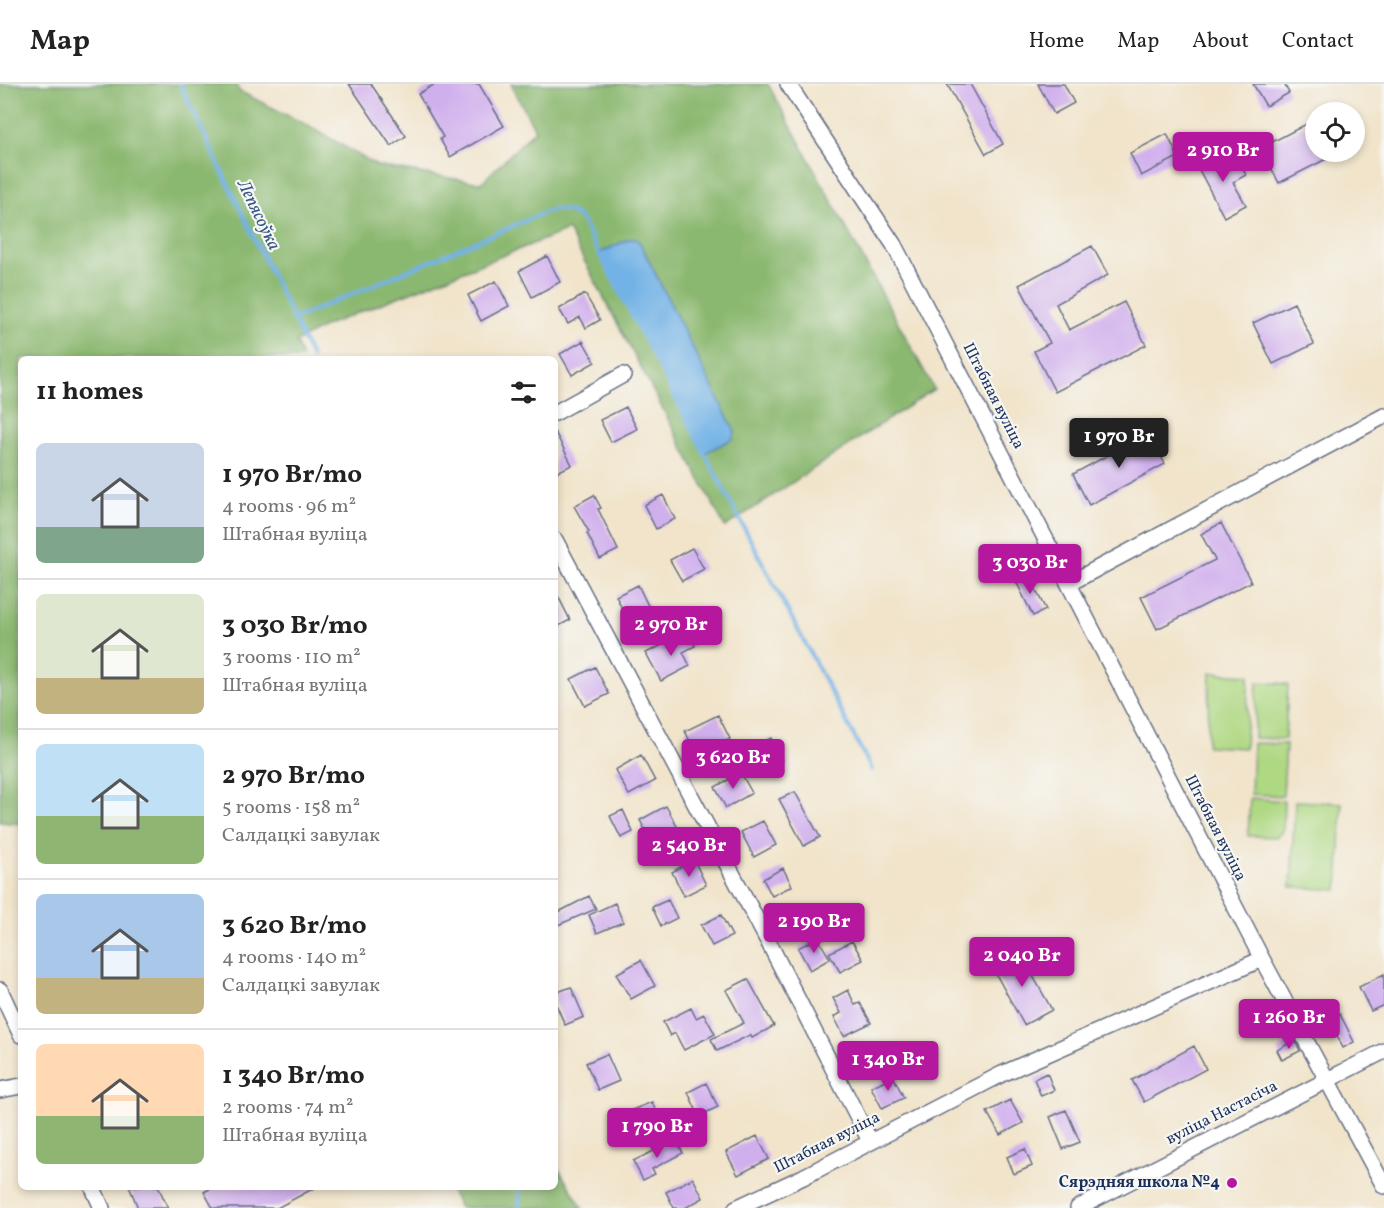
<!DOCTYPE html>
<html lang="en">
<head>
<meta charset="utf-8">
<style>
	body { margin:0; font-family:Vollkorn,serif; background:#f2f2f2; color:#222; height:100vh; display:flex; flex-direction:column; font-size:22px; white-space:nowrap }
	* { box-sizing:border-box; margin:0 }
	p { font-size:20px; color:#767676 }
	.icon { flex:none; width:33px; height:33px; fill:none; stroke:currentColor; stroke-width:2; stroke-linecap:round; stroke-linejoin:round }
	.map { position:relative; flex:1; overflow:hidden }
	.side { position:absolute; left:18px; top:272px; width:540px; height:834px; display:flex; flex-direction:column; background:#fff; border-radius:9px; box-shadow:0 3px 9px #0003 }
	.side>* { flex:none }
	.buttons { position:absolute; left:1305px; top:18px; display:grid; gap:12px }
	.buttons a { display:grid; place-items:center; width:60px; height:60px; border-radius:50%; background:#fff; box-shadow:0 3px 9px #0003; font-size:30px }
	.price { position:absolute; translate:-50% -51px; padding:0 14px; border-radius:6px; background:#b5179e; color:#fff; font-size:20px; line-height:39px; filter:drop-shadow(0 2px 3px #0008) }
	.price::after { content:''; position:absolute; left:50%; top:36px; width:18px; height:14px; margin-left:-9px; background:inherit; clip-path:polygon(0 0,100% 0,50% 100%) }
	.price.active { background:#222; color:#fff }
	ul { padding:0; list-style:none }
	li { display:flex; align-items:center; gap:18px; height:150px; padding:0 18px }
	li+li { border-top:2px solid #e0e0e0 }
	li span { display:grid; place-items:center; flex:none; width:168px; height:120px; border-radius:9px; color:#555 }
	li>.icon { margin-inline-start:auto }
	span .icon { width:72px; height:72px; fill:#fffc; stroke-width:1 }
	li b { font-size:26px }
	h2 { display:flex; justify-content:space-between; align-items:center; height:72px; padding:0 18px; font-size:26px }
	header { display:flex; align-items:center; gap:36px; box-sizing:border-box; height:84px; padding:0 30px; background:#fff; border-bottom:2px solid #e0e0e0 }
	header strong { font-size:28px }
	nav { display:flex; gap:33px; margin-inline-start:auto; font-size:21px }
	.map>svg:first-child { display:block }
	.green { fill:#afd882; stroke:#658470; stroke-width:1.5 }
	.forest { fill:#8bb870; stroke:#537467; stroke-width:1.5 }
	.water { fill:#73b2e6; stroke:#4770a2; stroke-width:1.5 }
	.lines { fill:none; stroke-linecap:round; stroke-linejoin:round }
	.stream { stroke:#73b2e6; stroke-width:4 }
	.building { fill:#d0afed }
	.minor-casing { stroke:#666e84; stroke-width:18 }
	.minor { stroke:#fff; stroke-width:15 }
	.poi-dot { fill:#b5179e; stroke:#f6f6f2; stroke-width:2 }
	.labels { text-anchor:middle; dominant-baseline:central; stroke-width:4.5; stroke-linejoin:round; paint-order:stroke }
	.street-label { font-size:16px; fill:#1b2f5e; stroke:#f6f6f2 }
	.poi-label { font-size:16px; font-weight:bold; fill:#1b2f5e; stroke:#f6f6f2; text-anchor:end }
	.water-label { font-size:18px; font-style:italic; fill:#355687; stroke:#f6f6f2 }
</style>
</head>
<body>
<header>
<strong>Map</strong>
<nav><a>Home</a><a>Map</a><a>About</a><a>Contact</a></nav>
</header>
<div class="map">
<svg width="1384" height="1124" viewBox="0 0 1384 1124">
	<rect width="100%" height="100%" fill="#f6f6f2"/>
	<filter id="ink" filterUnits="userSpaceOnUse"><feTurbulence type="fractalNoise" baseFrequency=".0167" numOctaves="2"/><feDisplacementMap in="SourceGraphic" scale="12" xChannelSelector="R" yChannelSelector="G"/><feConvolveMatrix kernelMatrix="1 2 1 2 8 2 1 2 1" color-interpolation-filters="sRGB"/></filter>
	<filter id="wash" filterUnits="userSpaceOnUse"><feTurbulence type="fractalNoise" baseFrequency=".008" numOctaves="4" result="noise"/><feDisplacementMap in="SourceGraphic" scale="24" xChannelSelector="R" yChannelSelector="G"/><feGaussianBlur stdDeviation="1.35" result="paint"/><feColorMatrix in="noise" values="0 0 0 0 0 0 0 0 0 0 0 0 0 0 0 0 0 1.4 0 .05"/><feComposite in="paint" operator="in"/></filter>
	<g filter="url(#wash)">
		<rect width="100%" height="100%" fill="#f1e4cb"/>
		<path class="green" d="M 1210,589 L 1249,591 L 1245,664 L 1207,662 Z
			M 1257,598 L 1288,600 L 1285,655 L 1254,654 Z
			M 1253,659 L 1286,660 L 1283,712 L 1251,710 Z
			M 1250,714 L 1284,717 L 1283,747 L 1276,753 L 1248,752 Z
			M 1295,717 L 1342,719 L 1338,806 L 1291,803 Z"/>
		<path class="forest" d="M 0,0 L 236,0 L 239,7 L 311,43 L 377,82 L 481,99 L 535,46 L 511,0 L 768,0 L 934,305 L 725,443 L 568,146 L 327,241 L 296,258 L 302,274 L 21,274 L 21,740 L 0,738 Z
			M 555,1080 L 583,1124 L 460,1124 L 449,1103 L 555,1102 Z"/>
		<path class="water" d="M 629,155 L 636,155 L 640,159 L 735,348 L 732,355 L 705,369 L 599,169 Z"/>
		<g class="lines">
			<path class="stream" d="M 180,0 L 312,274
				M 293,235 L 553,125 L 569,127 L 581,135 L 872,686
				M 519,1124 L 520,1102"/>
		</g>
		<g id="blocks">
			<path class="building" d="M 349,0 L 371,0 L 406,52 L 391,62 Z
				M 435,0 L 479,0 L 504,42 L 450,73 L 440,55 L 443,53 L 418,10 Z
				M 947,0 L 970,0 L 1003,60 L 986,70 Z
				M 1038,0 L 1064,0 L 1074,19 L 1054,30 Z
				M 1253,0 L 1284,0 L 1289,9 L 1266,22 Z
				M 1316,35 L 1316,68 L 1340,68 L 1279,99 L 1261,64 Z
				M 1167,50 L 1178,73 L 1141,92 L 1130,69 Z
				M 1216,69 L 1224,84 L 1238,76 L 1246,91 L 1233,98 L 1246,121 L 1224,133 L 1196,80 Z
				M 1092,162 L 1108,191 L 1056,220 L 1069,246 L 1124,218 L 1146,261 L 1055,308 L 1034,267 L 1050,259 L 1019,201 Z
				M 547,172 L 560,198 L 532,213 L 519,187 Z
				M 496,197 L 509,222 L 481,237 L 468,211 Z
				M 585,210 L 600,236 L 586,244 L 580,233 L 568,240 L 559,225 Z
				M 1294,219 L 1314,260 L 1273,280 L 1253,239 Z
				M 583,257 L 595,278 L 572,291 L 560,270 Z
				M 626,323 L 637,345 L 611,358 L 600,336 Z
				M 555,348 L 572,381 L 555,389 Z
				M 1149,349 L 1165,380 L 1089,421 L 1073,390 Z
				M 594,411 L 601,424 L 598,425 L 618,466 L 600,475 L 587,449 L 589,448 L 574,422 Z
				M 663,411 L 675,435 L 656,445 L 644,421 Z
				M 1221,439 L 1251,498 L 1157,545 L 1141,513 L 1215,476 L 1201,450 Z
				M 692,464 L 704,485 L 682,497 L 670,476 Z
				M 1027,489 L 1046,526 L 1033,532 L 1015,495 Z
				M 638,501 L 653,532 L 631,543 L 616,512 Z
				M 555,506 L 570,536 L 555,544 Z
				M 688,548 L 695,562 L 683,568 L 690,582 L 661,597 L 646,569 Z
				M 595,583 L 609,610 L 585,622 L 571,595 Z
				M 718,631 L 730,655 L 706,667 L 701,657 L 692,661 L 685,647 Z
				M 771,654 L 782,676 L 767,684 L 762,676 L 754,680 L 747,667 Z
				M 641,671 L 655,697 L 629,711 L 615,686 Z
				M 741,689 L 752,709 L 726,724 L 715,703 Z
				M 795,708 L 820,753 L 804,762 L 779,715 Z
				M 666,722 L 680,748 L 653,762 L 640,736 Z
				M 623,726 L 633,748 L 621,754 L 610,732 Z
				M 763,737 L 776,761 L 754,773 L 741,748 Z
				M 694,776 L 706,801 L 684,812 L 672,788 Z
				M 783,784 L 792,802 L 772,812 L 763,795 Z
				M 589,812 L 596,825 L 558,841 L 555,830 Z
				M 668,816 L 677,834 L 661,842 L 652,823 Z
				M 615,819 L 623,838 L 597,849 L 589,831 Z
				M 721,831 L 732,852 L 712,862 L 701,841 Z
				M 818,854 L 830,875 L 810,886 L 798,864 Z
				M 852,857 L 863,876 L 840,888 L 829,869 Z
				M 1019,867 L 1052,926 L 1024,941 L 992,883 Z
				M 641,876 L 655,902 L 631,915 L 616,890 Z
				M 1384,890 L 1384,921 L 1371,927 L 1359,903 Z
				M 748,895 L 774,942 L 752,954 L 750,951 L 717,967 L 711,955 L 744,939 L 726,906 Z
				M 571,903 L 584,933 L 565,941 L 555,918 L 555,909 Z
				M 848,906 L 855,921 L 860,919 L 871,939 L 844,952 L 834,933 L 841,929 L 833,914 Z
				M 691,924 L 696,934 L 704,930 L 715,950 L 684,966 L 675,949 L 670,952 L 663,938 Z
				M 1340,930 L 1354,958 L 1343,964 L 1329,936 Z
				M 1295,956 L 1300,967 L 1282,976 L 1277,966 Z
				M 1194,962 L 1206,985 L 1144,1018 L 1132,996 Z
				M 607,970 L 619,997 L 598,1006 L 586,979 Z
				M 1047,989 L 1054,1006 L 1041,1012 L 1034,995 Z
				M 893,992 L 904,1014 L 882,1024 L 871,1003 Z
				M 706,999 L 718,1023 L 699,1032 L 688,1008 Z
				M 1010,1016 L 1023,1039 L 1000,1051 L 987,1028 Z
				M 652,1018 L 659,1034 L 635,1045 L 627,1028 Z
				M 1066,1026 L 1080,1058 L 1063,1065 L 1050,1033 Z
				M 757,1052 L 769,1075 L 738,1091 L 726,1068 Z
				M 676,1056 L 683,1069 L 652,1085 L 655,1090 L 643,1096 L 633,1077 Z
				M 1025,1065 L 1032,1082 L 1014,1090 L 1007,1073 Z
				M 693,1094 L 703,1114 L 685,1124 L 674,1124 L 666,1108 Z
				M 129,1102 L 158,1102 L 168,1124 L 138,1124 Z
				M 215,1102 L 318,1102 L 277,1124 L 213,1124 L 204,1108 Z"/>
		</g>
	</g>
	<g filter="url(#ink)">
		<use href="#blocks" fill-opacity="0" stroke="#666e84" stroke-width="1.5"/>
		<g class="lines">
			<g class="minor-casing">
				<path id="minor" d="M 788,0 L 894,161 L 1262,875 L 1384,1102
					M 555,329 L 623,291
					M 555,456 L 769,859 L 870,1057
					M 1070,499 L 1384,332
					M 0,906 L 21,951
					M 0,1006 L 21,1002
					M 92,1102 L 102,1124
					M 736,1124 L 803,1093 L 1002,990 L 1262,875
					M 1078,1124 L 1384,967"/>
			</g>
			<use href="#minor" class="minor"/>
		</g>
	</g>
	<circle class="poi-dot" cx="1232" cy="1099" r="6"/>
	<g class="labels">
		<g class="street-label">
			<text transform="translate(993 312) rotate(63)">Штабная вуліца</text>
			<text transform="translate(1215 744) rotate(63)">Штабная вуліца</text>
			<text transform="translate(1222 1029) rotate(-27)">вуліца Настасіча</text>
			<text transform="translate(827 1059) rotate(-27)">Штабная вуліца</text>
		</g>
		<g class="poi-label">
			<text x="1220" y="1099">Сярэдняя школа №4</text>
		</g>
		<g class="water-label">
			<text transform="translate(258 131) rotate(64)">Лепясоўка</text>
		</g>
	</g>
</svg>
<div class="buttons">
<a><svg class="icon" aria-label="locate" viewBox="0 0 24 24"><circle cx="12" cy="12" r="6"/><path d="M12 2v4M12 18v4M2 12h4M18 12h4"/></svg></a>
</div>
<b class="price" style="left:1223px;top:99px">2 910 Br</b>
<b class="price active" style="left:1119px;top:385px">1 970 Br</b>
<b class="price" style="left:1030px;top:511px">3 030 Br</b>
<b class="price" style="left:671px;top:573px">2 970 Br</b>
<b class="price" style="left:733px;top:706px">3 620 Br</b>
<b class="price" style="left:689px;top:794px">2 540 Br</b>
<b class="price" style="left:814px;top:870px">2 190 Br</b>
<b class="price" style="left:1022px;top:904px">2 040 Br</b>
<b class="price" style="left:1289px;top:966px">1 260 Br</b>
<b class="price" style="left:888px;top:1008px">1 340 Br</b>
<b class="price" style="left:657px;top:1075px">1 790 Br</b>
<section class="side">
<h2>11 homes<svg class="icon" aria-label="filters" viewBox="0 0 24 24"><path d="M4 7h16M4 17h16"/><circle cx="9" cy="7" r="2"/><circle cx="15" cy="17" r="2"/></svg></h2>
<ul>
<li><span style="background:linear-gradient(#c9d6e8 70%,#7fa58c 0)"><svg class="icon" aria-label="home" viewBox="0 0 24 24"><path d="M3 11l9-7 9 7M6 9v11h12V9"/></svg></span><div><b>1 970 Br/mo</b><p>4 rooms · 96 m²</p><p>Штабная вуліца</p></div></li>
<li><span style="background:linear-gradient(#dfe7d0 70%,#c2b280 0)"><svg class="icon" aria-label="home" viewBox="0 0 24 24"><path d="M3 11l9-7 9 7M6 9v11h12V9"/></svg></span><div><b>3 030 Br/mo</b><p>3 rooms · 110 m²</p><p>Штабная вуліца</p></div></li>
<li><span style="background:linear-gradient(#bfe0f5 60%,#8fb573 0)"><svg class="icon" aria-label="home" viewBox="0 0 24 24"><path d="M3 11l9-7 9 7M6 9v11h12V9"/></svg></span><div><b>2 970 Br/mo</b><p>5 rooms · 158 m²</p><p>Салдацкі завулак</p></div></li>
<li><span style="background:linear-gradient(#a9c7e8 70%,#c2b280 0)"><svg class="icon" aria-label="home" viewBox="0 0 24 24"><path d="M3 11l9-7 9 7M6 9v11h12V9"/></svg></span><div><b>3 620 Br/mo</b><p>4 rooms · 140 m²</p><p>Салдацкі завулак</p></div></li>
<li><span style="background:linear-gradient(#ffd9b3 60%,#8fb573 0)"><svg class="icon" aria-label="home" viewBox="0 0 24 24"><path d="M3 11l9-7 9 7M6 9v11h12V9"/></svg></span><div><b>1 340 Br/mo</b><p>2 rooms · 74 m²</p><p>Штабная вуліца</p></div></li>
</ul>
</section>
</div>
</body>
</html>
